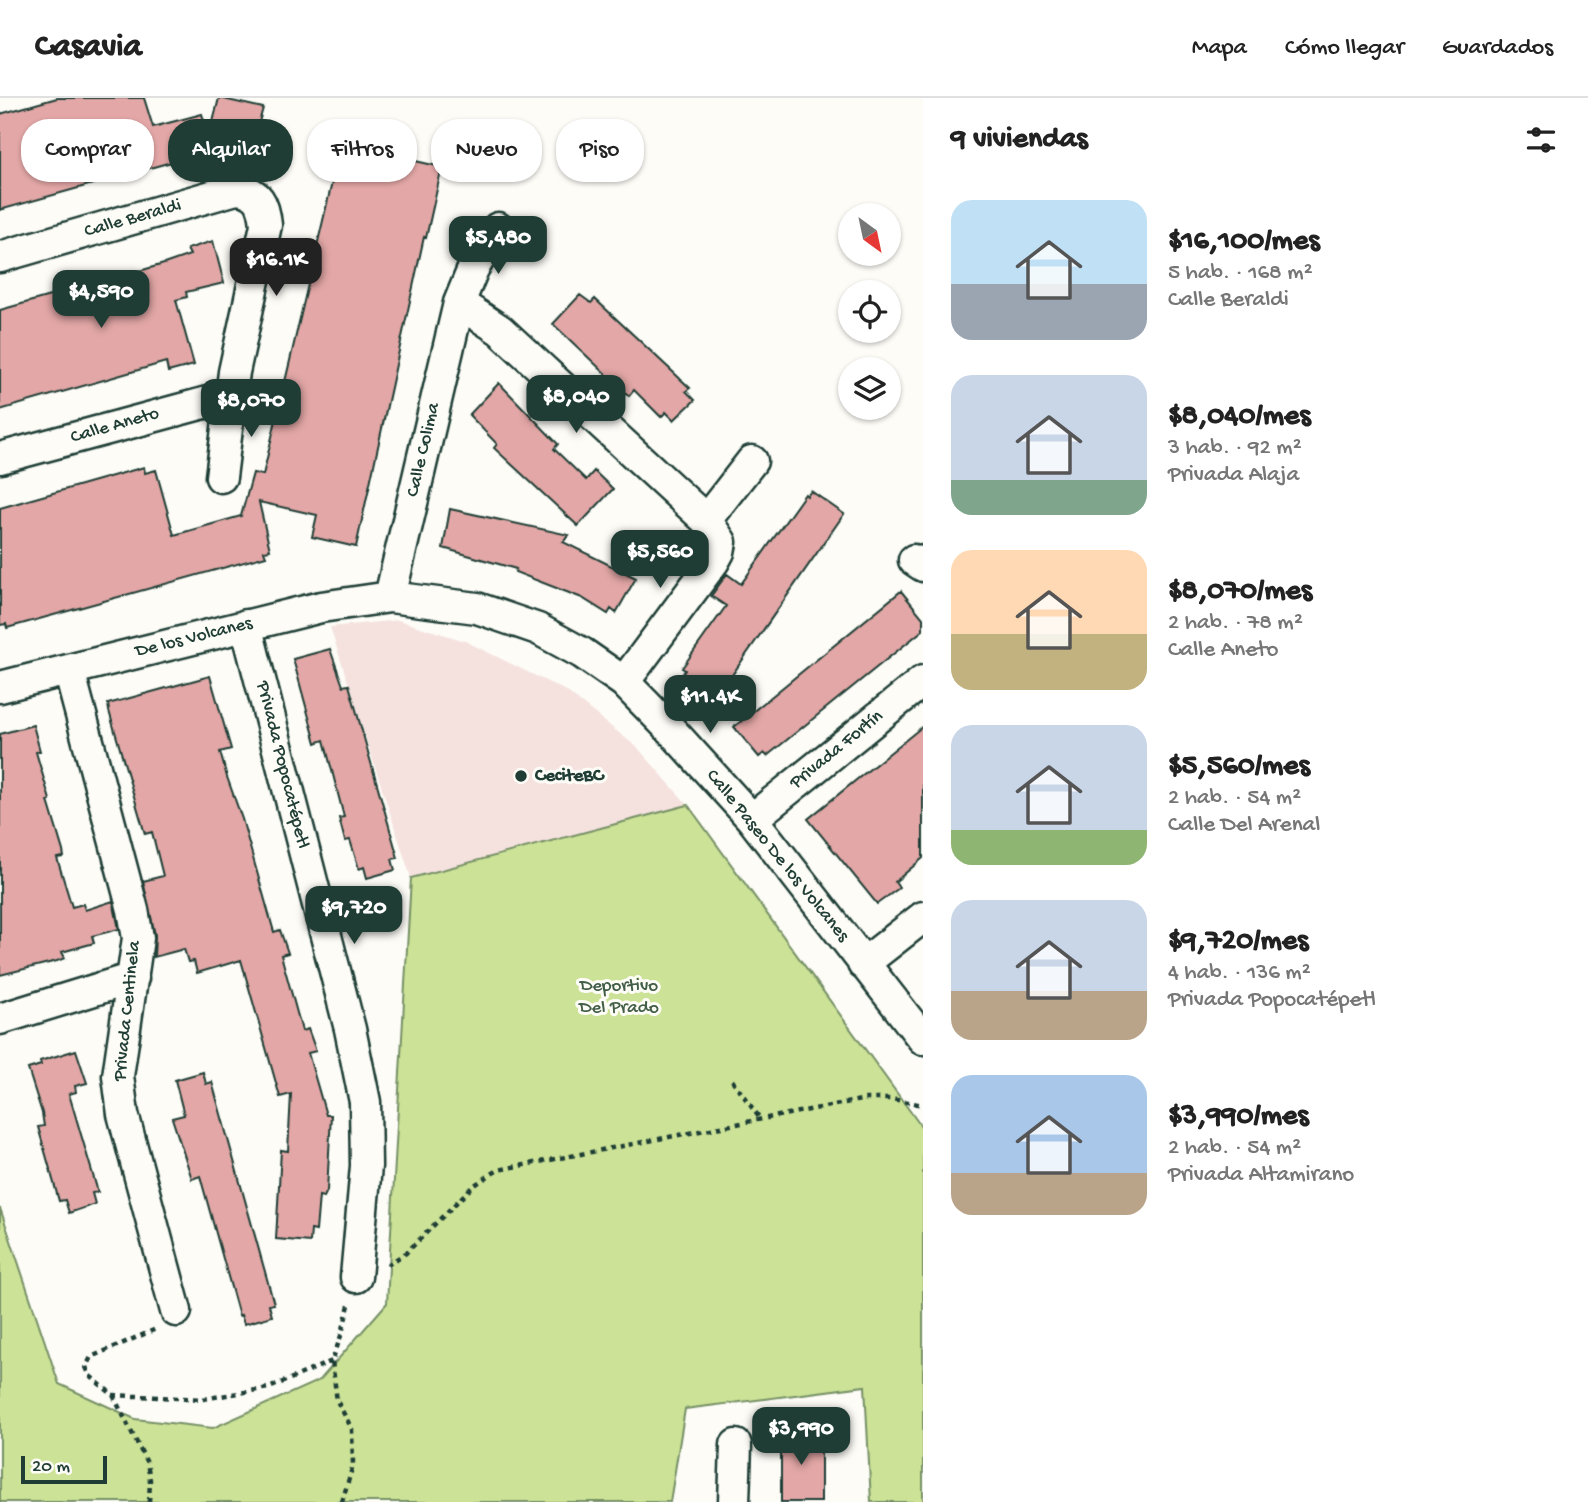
<!DOCTYPE html>
<html lang="es">
<head>
<meta charset="utf-8">
<style>
	body { margin:0; font-family:"Gochi Hand",sans-serif; background:#f2f2f2; color:#222; height:100vh; display:flex; flex-direction:column; font-size:26px; white-space:nowrap }
	* { box-sizing:border-box; margin:0 }
	p { font-size:23px; color:#767676 }
	.icon { flex:none; width:38px; height:38px; fill:none; stroke:currentColor; stroke-width:2; stroke-linecap:round; stroke-linejoin:round }
	.map { position:relative; flex:1; overflow:hidden }
	.sheet { display:flex; flex-direction:column; background:#fff; width:665px }
	.sheet>* { flex:none }
	.top-card { position:absolute; left:21px; top:21px; width:665px; height:63px; display:flex; gap:14px }
	.needle { width:46px; rotate:147deg }
	.controls { position:absolute; left:838px; top:105px; display:grid; gap:14px }
	.controls a { display:grid; place-items:center; width:63px; height:63px; border-radius:50%; background:#fff; box-shadow:0 2px 5px #0004; font-size:35px }
	.scale { position:absolute; left:21px; bottom:18px; width:86px; box-sizing:border-box; padding-left:7px; border:4px solid #1f3d34; border-top:0; font-size:19px; line-height:24px; white-space:nowrap; color:#1f3d34; -webkit-text-stroke:5px #fdfcf7; paint-order:stroke }
	.price { position:absolute; translate:-50% -60px; padding:0 16px; border-radius:14px; background:#1f3d34; color:#fff; font-size:23px; line-height:46px; filter:drop-shadow(0 2px 4px #0008) }
	.price::after { content:''; position:absolute; left:50%; top:42px; width:21px; height:16px; margin-left:-10px; background:inherit; clip-path:polygon(0 0,100% 0,50% 100%) }
	.price.active { background:#222; color:#fff }
	ul { padding:0; list-style:none }
	li { display:flex; align-items:center; gap:21px; height:175px; padding:0 28px }
	li span { display:grid; place-items:center; flex:none; width:196px; height:140px; border-radius:21px; color:#555 }
	li>.icon { margin-inline-start:auto }
	span .icon { width:84px; height:84px; fill:#fffc; stroke-width:1 }
	li b { font-size:30px }
	h2 { display:flex; justify-content:space-between; align-items:center; height:84px; padding:0 28px; font-size:30px }
	.tag { padding:0 24px; border-radius:28px; background:#fff; box-shadow:0 2px 5px #0004; font-size:24px; line-height:63px }
	.tag.active { background:#1f3d34; color:#fff }
	header { display:flex; align-items:center; gap:42px; box-sizing:border-box; height:98px; padding:0 35px; background:#fff; border-bottom:2px solid #e0e0e0 }
	header strong { font-size:33px }
	nav { display:flex; gap:38px; margin-inline-start:auto; font-size:24px }
	main { display:flex; flex:1; min-height:0 }
	.map>svg:first-child { display:block }
	.built { fill:#f5e2df }
	.green { fill:#cce297; stroke:#769066; stroke-width:2 }
	.building { fill:#e2a7a6; stroke:#1f3d34; stroke-width:2 }
	.lines { fill:none; stroke-linecap:round; stroke-linejoin:round }
	.minor-casing { stroke:#1f3d34; stroke-width:35 }
	.path { stroke:#1f3d34; stroke-width:4.5; stroke-dasharray:5 5; stroke-linecap:butt }
	.minor { stroke:#fdfcf7; stroke-width:30 }
	.poi-dot { fill:#1f3d34; stroke:#fdfcf7; stroke-width:2.5 }
	.labels { text-anchor:middle; dominant-baseline:central; stroke-width:6; stroke-linejoin:round; paint-order:stroke }
	.street-label { font-size:19px; fill:#1f3d34; stroke:#fdfcf7 }
	.poi-label { font-size:19px; font-weight:bold; fill:#1f3d34; stroke:#fdfcf7; text-anchor:start }
	.park-label { font-size:19px; fill:#425e48; stroke:#fdfcf7 }
</style>
</head>
<body>
<header>
<strong>Casavia</strong>
<nav><a>Mapa</a><a>Cómo llegar</a><a>Guardados</a></nav>
</header>
<main>
<div class="map">
<svg width="923" height="1404" viewBox="0 0 923 1404">
	<rect width="100%" height="100%" fill="#fdfcf7"/>
	<filter id="ink" filterUnits="userSpaceOnUse"><feTurbulence type="fractalNoise" baseFrequency=".0143" numOctaves="2"/><feDisplacementMap in="SourceGraphic" scale="14" xChannelSelector="R" yChannelSelector="G"/><feConvolveMatrix kernelMatrix="1 2 1 2 8 2 1 2 1" color-interpolation-filters="sRGB"/></filter>
	<g filter="url(#ink)">
		<path class="built" d="M 398,522 L 465,543 L 566,593 L 638,650 L 688,707 L 411,780 L 330,529 Z"/>
		<path class="green" d="M 688,707 L 923,1031 L 923,1404 L 871,1404 L 865,1288 L 685,1311 L 670,1404 L 0,1404 L 0,1110 L 59,1286 L 135,1321 L 213,1330 L 320,1282 L 387,1205 L 411,780 Z"/>
		<path class="building" d="M 57,0 L 144,0 L 153,29 L 202,16 L 211,47 L 205,49 L 207,54 L 0,112 L 0,16 Z
			M 219,0 L 263,10 L 256,35 L 213,24 Z
			M 350,32 L 378,39 L 375,49 L 381,51 L 380,55 L 442,69 L 426,140 L 424,139 L 356,449 L 312,439 L 317,417 L 259,404 L 270,452 L 264,453 L 266,458 L 7,530 L 6,526 L 0,527 L 0,410 L 144,369 L 145,375 L 156,372 L 174,437 L 241,418 L 253,375 L 263,377 L 342,42 L 347,44 Z
			M 213,143 L 224,185 L 186,194 L 187,199 L 176,202 L 194,267 L 168,274 L 166,264 L 0,312 L 0,212 L 164,166 L 190,157 L 187,151 Z
			M 580,197 L 591,205 L 595,201 L 690,290 L 686,293 L 695,302 L 674,322 L 666,314 L 661,319 L 634,292 L 629,298 L 553,226 Z
			M 499,285 L 558,346 L 554,351 L 586,382 L 594,373 L 613,391 L 578,428 L 494,350 L 497,346 L 469,317 Z
			M 811,393 L 844,416 L 716,600 L 682,577 L 685,572 L 682,570 L 726,508 L 711,498 L 727,476 L 741,486 L 805,396 L 807,398 Z
			M 450,411 L 569,437 L 563,444 L 636,480 L 616,515 L 611,511 L 608,516 L 582,500 L 515,474 L 516,471 L 443,450 Z
			M 901,493 L 923,520 L 923,532 L 767,658 L 764,655 L 759,659 L 734,629 Z
			M 330,551 L 343,588 L 349,587 L 398,760 L 392,761 L 395,772 L 367,780 L 364,769 L 359,771 L 350,742 L 345,743 L 339,720 L 344,719 L 324,642 L 316,645 L 293,561 Z
			M 210,578 L 231,651 L 220,654 L 227,679 L 242,721 L 274,834 L 280,832 L 288,855 L 281,857 L 302,933 L 308,931 L 316,953 L 308,955 L 326,1017 L 331,1017 L 327,1093 L 324,1099 L 319,1098 L 316,1133 L 311,1132 L 310,1144 L 276,1141 L 281,1052 L 288,1053 L 291,996 L 280,999 L 241,862 L 197,875 L 194,863 L 188,864 L 184,851 L 154,859 L 155,837 L 143,783 L 163,778 L 152,734 L 145,736 L 109,613 L 108,606 Z
			M 33,627 L 40,653 L 36,654 L 50,702 L 48,703 L 63,753 L 64,759 L 57,760 L 72,809 L 83,806 L 85,812 L 113,803 L 119,831 L 92,838 L 94,845 L 62,854 L 65,860 L 57,863 L 0,877 L 0,636 Z
			M 923,628 L 923,760 L 895,784 L 899,790 L 877,806 L 808,721 Z
			M 76,952 L 87,985 L 75,988 L 76,994 L 69,996 L 98,1094 L 92,1095 L 95,1106 L 69,1115 L 65,1102 L 59,1103 L 44,1050 L 38,1029 L 44,1028 L 42,1015 L 28,971 L 41,967 L 40,963 Z
			M 203,974 L 206,986 L 212,984 L 274,1206 L 269,1207 L 272,1218 L 244,1226 L 241,1217 L 239,1218 L 200,1078 L 192,1081 L 172,1020 L 184,1017 L 175,982 Z
			M 787,1331 L 815,1331 L 815,1343 L 821,1343 L 821,1404 L 781,1404 L 781,1344 L 787,1344 Z"/>
		<g class="lines">
			<g class="minor-casing">
				<path id="minor" d="M 0,159 L 236,91 C 259,93 264,106 266,127 L 234,274 L 221,379
					M 459,205 L 500,232 L 706,422 L 721,444 L 719,454 L 714,463 L 624,584
					M 0,360 L 230,298
					M 706,422 L 752,363
					M 914,462 L 923,468
					M 390,499 L 459,205 L 473,171 L 498,130
					M 246,527 L 350,931 L 365,1004 L 366,1068 L 356,1179
					M 69,572 L 133,812 L 138,840 L 118,978 L 123,1016 L 176,1213
					M 0,589 L 321,509 L 390,499 L 477,510 L 538,531 L 582,555 L 624,584 L 672,633 L 752,721 L 923,941
					M 752,721 L 923,583
					M 863,866 L 923,819
					M 0,921 L 133,880
					M 734,1404 L 736,1347"/>
			</g>
			<path class="path" d="M 732,982 L 761,1022
				M 387,1167 L 406,1155 L 473,1088 L 498,1072 L 866,1001 L 892,1001 L 923,1007
				M 113,1297 L 203,1301 L 269,1290 L 332,1263
				M 149,1404 L 150,1382 L 147,1365 L 113,1297 L 90,1278 L 86,1269 L 91,1259 L 156,1231
				M 342,1404 L 353,1367 L 352,1331 L 337,1303 L 332,1263 L 342,1235 L 349,1207"/>
			<use href="#minor" class="minor"/>
		</g>
	</g>
	<circle class="poi-dot" cx="521" cy="678" r="7"/>
	<g class="labels">
		<g class="street-label">
			<text transform="translate(133 121) rotate(-16)">Calle Beraldi</text>
			<text transform="translate(115 328) rotate(-16)">Calle Aneto</text>
			<text transform="translate(424 352) rotate(-77)">Calle Colima</text>
			<text transform="translate(194 540) rotate(-14)">De los Volcanes</text>
			<text transform="translate(837 652) rotate(-39)">Privada Fortín</text>
			<text transform="translate(282 667) rotate(76)">Privada Popocatépetl</text>
			<text transform="translate(777 758) rotate(51)">Calle Paseo De los Volcanes</text>
			<text transform="translate(128 913) rotate(-84)">Privada Centinela</text>
		</g>
		<g class="poi-label">
			<text x="535" y="678">CeciteBC</text>
		</g>
		<g class="park-label">
			<text x="619" y="888">Deportivo<tspan x="619" dy="22">Del Prado</tspan></text>
		</g>
	</g>
</svg>
<div class="controls">
<a><svg class="needle" viewBox="-14 -14 28 28"><path d="M0-13l5 13h-10z" fill="#e53935"/><path d="M0 13l5-13h-10z" fill="#767676"/></svg></a>
<a><svg class="icon" aria-label="locate" viewBox="0 0 24 24"><circle cx="12" cy="12" r="6"/><path d="M12 2v4M12 18v4M2 12h4M18 12h4"/></svg></a>
<a><svg class="icon" aria-label="layers" viewBox="0 0 24 24"><path d="M12 4l9 5-9 5-9-5zM3 14l9 5 9-5"/></svg></a>
</div>
<div class="scale">20 m</div>
<b class="price" style="left:498px;top:178px">$5,480</b>
<b class="price active" style="left:276px;top:200px">$16.1K</b>
<b class="price" style="left:101px;top:232px">$4,590</b>
<b class="price" style="left:576px;top:337px">$8,040</b>
<b class="price" style="left:251px;top:341px">$8,070</b>
<b class="price" style="left:660px;top:492px">$5,560</b>
<b class="price" style="left:710px;top:637px">$11.4K</b>
<b class="price" style="left:354px;top:848px">$9,720</b>
<b class="price" style="left:801px;top:1369px">$3,990</b>
<div class="top-card">
<a class="tag">Comprar</a>
<a class="tag active">Alquilar</a>
<a class="tag">Filtros</a>
<a class="tag">Nuevo</a>
<a class="tag">Piso</a>
</div>
</div>
<section class="sheet">
<h2>9 viviendas<svg class="icon" aria-label="filters" viewBox="0 0 24 24"><path d="M4 7h16M4 17h16"/><circle cx="9" cy="7" r="2"/><circle cx="15" cy="17" r="2"/></svg></h2>
<ul>
<li><span style="background:linear-gradient(#bfe0f5 60%,#9aa5b1 0)"><svg class="icon" aria-label="home" viewBox="0 0 24 24"><path d="M3 11l9-7 9 7M6 9v11h12V9"/></svg></span><div><b>$16,100/mes</b><p>5 hab. · 168 m²</p><p>Calle Beraldi</p></div></li>
<li><span style="background:linear-gradient(#c9d6e8 75%,#7fa58c 0)"><svg class="icon" aria-label="home" viewBox="0 0 24 24"><path d="M3 11l9-7 9 7M6 9v11h12V9"/></svg></span><div><b>$8,040/mes</b><p>3 hab. · 92 m²</p><p>Privada Alaja</p></div></li>
<li><span style="background:linear-gradient(#ffd9b3 60%,#c2b280 0)"><svg class="icon" aria-label="home" viewBox="0 0 24 24"><path d="M3 11l9-7 9 7M6 9v11h12V9"/></svg></span><div><b>$8,070/mes</b><p>2 hab. · 78 m²</p><p>Calle Aneto</p></div></li>
<li><span style="background:linear-gradient(#c9d6e8 75%,#8fb573 0)"><svg class="icon" aria-label="home" viewBox="0 0 24 24"><path d="M3 11l9-7 9 7M6 9v11h12V9"/></svg></span><div><b>$5,560/mes</b><p>2 hab. · 54 m²</p><p>Calle Del Arenal</p></div></li>
<li><span style="background:linear-gradient(#c9d6e8 65%,#b9a48a 0)"><svg class="icon" aria-label="home" viewBox="0 0 24 24"><path d="M3 11l9-7 9 7M6 9v11h12V9"/></svg></span><div><b>$9,720/mes</b><p>4 hab. · 136 m²</p><p>Privada Popocatépetl</p></div></li>
<li><span style="background:linear-gradient(#a9c7e8 70%,#b9a48a 0)"><svg class="icon" aria-label="home" viewBox="0 0 24 24"><path d="M3 11l9-7 9 7M6 9v11h12V9"/></svg></span><div><b>$3,990/mes</b><p>2 hab. · 54 m²</p><p>Privada Altamirano</p></div></li>
</ul>
</section>
</main>
</body>
</html>
